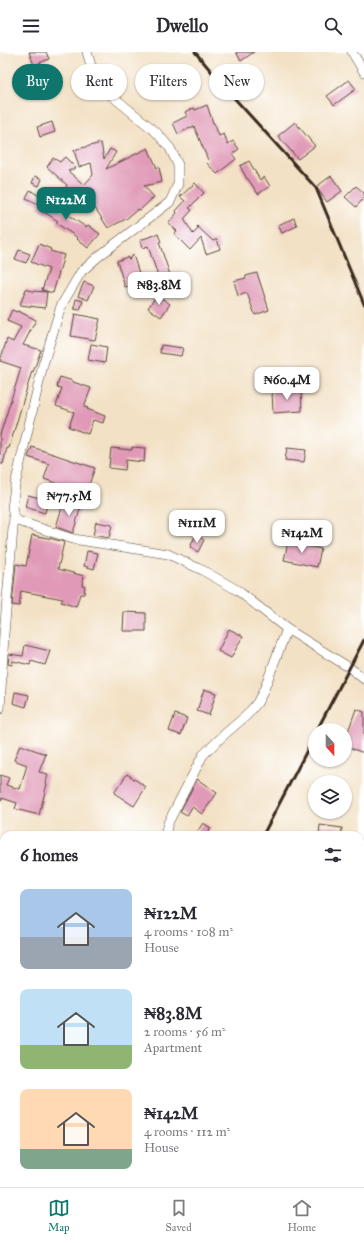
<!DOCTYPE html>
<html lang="en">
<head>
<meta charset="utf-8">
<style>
	body { margin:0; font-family:"IM FELL Great Primer",serif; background:#f2f2f3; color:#2b2b33; height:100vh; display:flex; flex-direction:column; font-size:15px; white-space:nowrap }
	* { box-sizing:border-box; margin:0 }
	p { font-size:13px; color:#7c7c81 }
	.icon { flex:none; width:22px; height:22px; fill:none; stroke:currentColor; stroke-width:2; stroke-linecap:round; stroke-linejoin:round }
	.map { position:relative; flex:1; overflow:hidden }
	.panel { position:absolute; left:0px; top:779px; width:364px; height:356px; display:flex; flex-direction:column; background:#fff; border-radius:12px 12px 0 0; box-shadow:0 1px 3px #0004 }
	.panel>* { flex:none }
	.banner { position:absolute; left:12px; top:12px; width:340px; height:36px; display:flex; gap:8px }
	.needle { width:26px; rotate:159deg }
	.tools { position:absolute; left:308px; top:671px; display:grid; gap:8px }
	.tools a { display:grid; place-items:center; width:44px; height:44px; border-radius:50%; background:#fff; box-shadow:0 1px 3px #0004; font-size:20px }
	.price { position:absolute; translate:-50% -34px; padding:0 9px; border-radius:8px; background:#fff; color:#222; font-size:13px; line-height:26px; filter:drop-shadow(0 1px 2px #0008) }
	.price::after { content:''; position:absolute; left:50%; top:24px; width:12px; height:9px; margin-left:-6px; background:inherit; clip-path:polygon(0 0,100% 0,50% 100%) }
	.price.current { background:#0f766e; color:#fff }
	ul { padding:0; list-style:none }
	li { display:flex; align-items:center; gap:12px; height:100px; padding:0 20px }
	li span { display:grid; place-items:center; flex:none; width:112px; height:80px; border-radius:8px; color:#555 }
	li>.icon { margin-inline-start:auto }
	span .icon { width:48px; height:48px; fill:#fffc; stroke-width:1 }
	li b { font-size:17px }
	h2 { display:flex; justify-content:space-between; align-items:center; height:48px; padding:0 20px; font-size:17px }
	.tag { padding:0 14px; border-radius:18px; background:#fff; box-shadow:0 1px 3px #0004; font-size:14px; line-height:36px }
	.tag.current { background:#0f766e; color:#fff }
	header { display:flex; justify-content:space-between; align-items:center; height:52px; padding:0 20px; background:#fff; font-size:18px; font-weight:700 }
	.tabs { display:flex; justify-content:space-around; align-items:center; height:56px; border-top:1px solid #e1e1e2; background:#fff; font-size:11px; color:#7c7c81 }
	.tabs a { display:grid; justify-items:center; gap:2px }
	.tabs .current { color:#0f766e }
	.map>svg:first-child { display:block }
	.building { fill:#e09ab7 }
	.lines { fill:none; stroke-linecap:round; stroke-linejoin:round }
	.minor-casing { stroke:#574537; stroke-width:10 }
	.minor { stroke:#fff; stroke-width:9 }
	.rail { stroke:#3b2a1e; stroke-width:3 }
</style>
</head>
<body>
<header><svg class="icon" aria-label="menu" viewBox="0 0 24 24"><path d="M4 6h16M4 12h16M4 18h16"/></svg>Dwello<svg class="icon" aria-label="search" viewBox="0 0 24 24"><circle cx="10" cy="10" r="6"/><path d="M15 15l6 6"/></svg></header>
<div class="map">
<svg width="364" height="1135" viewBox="0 0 364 1135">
	<rect width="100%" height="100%" fill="#fff"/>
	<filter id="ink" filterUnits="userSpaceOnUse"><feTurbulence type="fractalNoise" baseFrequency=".025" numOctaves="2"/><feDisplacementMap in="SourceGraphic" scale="8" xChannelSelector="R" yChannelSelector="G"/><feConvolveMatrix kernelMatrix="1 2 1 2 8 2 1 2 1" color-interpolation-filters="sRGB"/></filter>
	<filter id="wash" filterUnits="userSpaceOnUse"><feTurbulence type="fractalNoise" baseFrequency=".012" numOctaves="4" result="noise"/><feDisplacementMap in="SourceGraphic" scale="16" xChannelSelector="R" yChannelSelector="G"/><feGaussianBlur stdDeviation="0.9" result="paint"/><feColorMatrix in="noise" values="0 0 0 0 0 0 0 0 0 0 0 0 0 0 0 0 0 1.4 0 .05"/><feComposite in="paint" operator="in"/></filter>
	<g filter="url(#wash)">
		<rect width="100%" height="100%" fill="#f3e1c5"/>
		<g id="blocks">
			<path class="building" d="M 29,0 L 46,0 L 49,7 L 34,13 Z
				M 236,0 L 254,0 L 241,9 Z
				M 349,28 L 356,37 L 334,53 L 327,44 Z
				M 207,53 L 213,71 L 214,71 L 219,84 L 224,82 L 228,92 L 233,89 L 239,97 L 232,102 L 236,107 L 217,122 L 206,110 L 208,108 L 194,74 L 178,82 L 173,71 L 187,64 L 185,60 L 194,56 L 195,58 Z
				M 52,70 L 55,80 L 40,85 L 37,75 Z
				M 295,70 L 315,94 L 298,107 L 278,84 Z
				M 101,91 L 104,107 L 110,97 L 116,100 L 106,117 L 148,96 L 157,116 L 159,115 L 162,130 L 144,134 L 154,145 L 140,158 L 138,157 L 126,167 L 108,176 L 88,145 L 81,154 L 63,141 L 67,133 L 47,115 L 53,106 L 60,110 L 65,105 L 76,116 L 68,119 L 84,133 L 93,123 L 91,111 L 79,115 L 74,98 Z
				M 249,109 L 260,128 L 264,125 L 270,134 L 258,142 L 248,127 L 247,127 L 240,114 Z
				M 35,124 L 42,127 L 39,134 L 32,131 Z
				M 331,124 L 342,139 L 327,150 L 316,135 Z
				M 195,131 L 204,141 L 189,156 L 192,158 L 184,167 L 193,182 L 198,177 L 197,174 L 213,189 L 217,187 L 220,197 L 206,202 L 201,186 L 190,198 L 179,187 L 174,181 L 177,179 L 168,171 L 177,161 L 176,159 L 185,149 L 180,145 Z
				M 356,134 L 364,141 L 364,146 L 356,155 L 345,145 Z
				M 30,138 L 86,175 L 88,173 L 100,182 L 88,196 L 77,187 L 78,186 L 56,171 L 58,169 L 38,156 L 40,153 L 26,146 Z
				M 294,166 L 297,174 L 282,181 L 278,173 Z
				M 158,182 L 161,190 L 159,190 L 172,229 L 161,233 L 148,194 L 142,196 L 140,188 Z
				M 39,192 L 51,197 L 50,199 L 64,203 L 53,241 L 42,238 L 49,217 L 31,210 Z
				M 19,198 L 30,202 L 26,211 L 15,207 Z
				M 133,203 L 142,230 L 125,235 L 117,209 L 127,205 L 129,207 Z
				M 257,221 L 269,258 L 255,263 L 247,241 L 238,244 L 234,229 L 246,226 L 246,224 Z
				M 84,230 L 94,234 L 88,248 L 78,244 Z
				M 26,237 L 32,239 L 47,240 L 45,256 L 20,253 Z
				M 157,243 L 170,252 L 161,265 L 148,256 Z
				M 76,247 L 83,249 L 80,258 L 74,257 Z
				M 12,258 L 17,260 L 18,259 L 36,268 L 23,293 L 41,298 L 33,320 L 32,319 L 9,396 L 7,396 L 3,412 L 0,412 L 0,383 L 21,316 L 0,309 L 7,287 L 13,290 L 21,275 L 7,269 Z
				M 75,262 L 100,267 L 95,288 L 71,284 Z
				M 91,292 L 107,295 L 105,311 L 88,308 Z
				M 161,293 L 183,296 L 181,304 L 160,301 Z
				M 60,325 L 73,329 L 73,330 L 91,336 L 84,355 L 88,356 L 87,357 L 105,364 L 103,371 L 93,368 L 88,382 L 69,375 L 74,360 L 56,354 L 62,336 L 57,335 Z
				M 301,337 L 302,359 L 273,361 L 272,339 Z
				M 32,395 L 95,416 L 86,441 L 44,427 L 49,412 L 28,405 Z
				M 132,395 L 145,396 L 144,410 L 126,408 L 125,418 L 109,416 L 111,396 L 132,398 Z
				M 287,396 L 306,398 L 304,410 L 285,408 Z
				M 28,443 L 48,448 L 45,461 L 25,455 Z
				M 64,449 L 81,454 L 73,481 L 56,475 Z
				M 96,470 L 112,473 L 109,486 L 93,483 Z
				M 32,483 L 53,487 L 64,490 L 58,517 L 84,524 L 82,533 L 85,534 L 84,542 L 80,542 L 76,555 L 61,550 L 63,547 L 21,539 L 19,554 L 12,553 L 16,512 L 26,514 Z
				M 196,483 L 204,488 L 198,500 L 190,495 Z
				M 288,490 L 321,497 L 317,515 L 284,508 Z
				M 87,499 L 98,501 L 94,517 L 84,514 Z
				M 124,560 L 146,561 L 146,579 L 123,579 Z
				M 229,577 L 243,584 L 231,606 L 218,599 Z
				M 25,593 L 50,599 L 45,613 L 31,609 L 30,613 L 13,609 L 12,613 L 8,612 L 9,602 L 23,604 Z
				M 204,637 L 216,641 L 209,663 L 197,659 Z
				M 15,640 L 29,643 L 26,655 L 13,651 Z
				M 356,657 L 364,660 L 364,701 L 345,694 L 345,688 Z
				M 175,662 L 187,666 L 181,683 L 169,679 Z
				M 20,693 L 46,702 L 39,720 L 48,722 L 46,731 L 47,732 L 39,763 L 15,757 L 17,751 L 2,746 L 2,748 L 0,747 L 0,723 L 9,726 L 6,733 L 20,737 L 27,713 L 14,708 Z
				M 127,722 L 146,735 L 134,754 L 114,741 Z
				M 197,727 L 217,741 L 202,762 L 192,755 L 187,764 L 180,760 Z
				M 203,771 L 211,776 L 206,783 L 195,783 Z
				M 320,773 L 342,776 L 341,783 L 319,783 Z"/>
		</g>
	</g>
	<g filter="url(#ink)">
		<use href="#blocks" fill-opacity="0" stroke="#574537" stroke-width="1"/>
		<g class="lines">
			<g class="minor-casing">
				<path id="minor" d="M 87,0 L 92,17 L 106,39 L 156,80 L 170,96 L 178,113 L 178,132 L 170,150 L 99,204 L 81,220 L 61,254 L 43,313 L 15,433 L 12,456 L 14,465 L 18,469 L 73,487 L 168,502 L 202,518 L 237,538 L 287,577 L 350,616 L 364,627
					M 352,0 L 364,20
					M 0,657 L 4,582 L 14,465
					M 165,783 L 168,771 L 203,703 L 226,681 L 247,663 L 257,651 L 263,640 L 287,577
					M 360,990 L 364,991
					M 139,1135 L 143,1131"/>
			</g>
			<use href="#minor" class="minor"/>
			<path class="rail" d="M 195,0 L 226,37 L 316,136 L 364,252
				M 317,678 L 364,588
				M 263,783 L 315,683
				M 89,1135 L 91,1131"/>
		</g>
	</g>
</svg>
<div class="tools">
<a><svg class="needle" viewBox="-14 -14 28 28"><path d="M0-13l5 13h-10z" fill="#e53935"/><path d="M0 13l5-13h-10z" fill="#7c7c81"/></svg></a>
<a><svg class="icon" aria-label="layers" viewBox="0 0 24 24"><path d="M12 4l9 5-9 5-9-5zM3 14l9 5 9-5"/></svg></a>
</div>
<b class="price current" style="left:66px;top:169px">₦122M</b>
<b class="price" style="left:159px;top:254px">₦83.8M</b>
<b class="price" style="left:287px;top:349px">₦60.4M</b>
<b class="price" style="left:69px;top:465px">₦77.5M</b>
<b class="price" style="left:197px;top:492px">₦111M</b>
<b class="price" style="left:302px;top:502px">₦142M</b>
<div class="banner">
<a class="tag current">Buy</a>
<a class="tag">Rent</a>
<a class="tag">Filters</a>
<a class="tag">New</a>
</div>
<section class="panel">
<h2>6 homes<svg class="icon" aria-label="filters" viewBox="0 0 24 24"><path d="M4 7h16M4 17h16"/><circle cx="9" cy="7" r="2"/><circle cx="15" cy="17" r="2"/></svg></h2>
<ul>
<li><span style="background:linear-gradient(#a9c7e8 60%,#9aa5b1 0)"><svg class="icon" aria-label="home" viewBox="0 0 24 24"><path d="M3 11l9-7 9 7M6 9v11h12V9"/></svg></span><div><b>₦122M</b><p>4 rooms · 108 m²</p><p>House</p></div></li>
<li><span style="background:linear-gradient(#bfe0f5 70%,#8fb573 0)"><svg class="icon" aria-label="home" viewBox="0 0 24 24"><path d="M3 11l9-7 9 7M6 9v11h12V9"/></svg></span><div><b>₦83.8M</b><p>2 rooms · 56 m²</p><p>Apartment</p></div></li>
<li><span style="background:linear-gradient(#ffd9b3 75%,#7fa58c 0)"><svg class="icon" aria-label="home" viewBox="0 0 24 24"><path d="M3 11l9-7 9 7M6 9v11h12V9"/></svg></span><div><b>₦142M</b><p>4 rooms · 112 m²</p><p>House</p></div></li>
</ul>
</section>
</div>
<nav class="tabs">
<a class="current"><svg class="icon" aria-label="map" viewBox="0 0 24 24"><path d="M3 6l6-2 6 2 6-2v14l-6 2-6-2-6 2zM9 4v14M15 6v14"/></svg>Map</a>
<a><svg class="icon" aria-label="saved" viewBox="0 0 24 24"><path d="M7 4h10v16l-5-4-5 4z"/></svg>Saved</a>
<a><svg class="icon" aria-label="home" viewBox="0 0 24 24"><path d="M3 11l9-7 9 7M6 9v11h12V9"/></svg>Home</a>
</nav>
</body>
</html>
